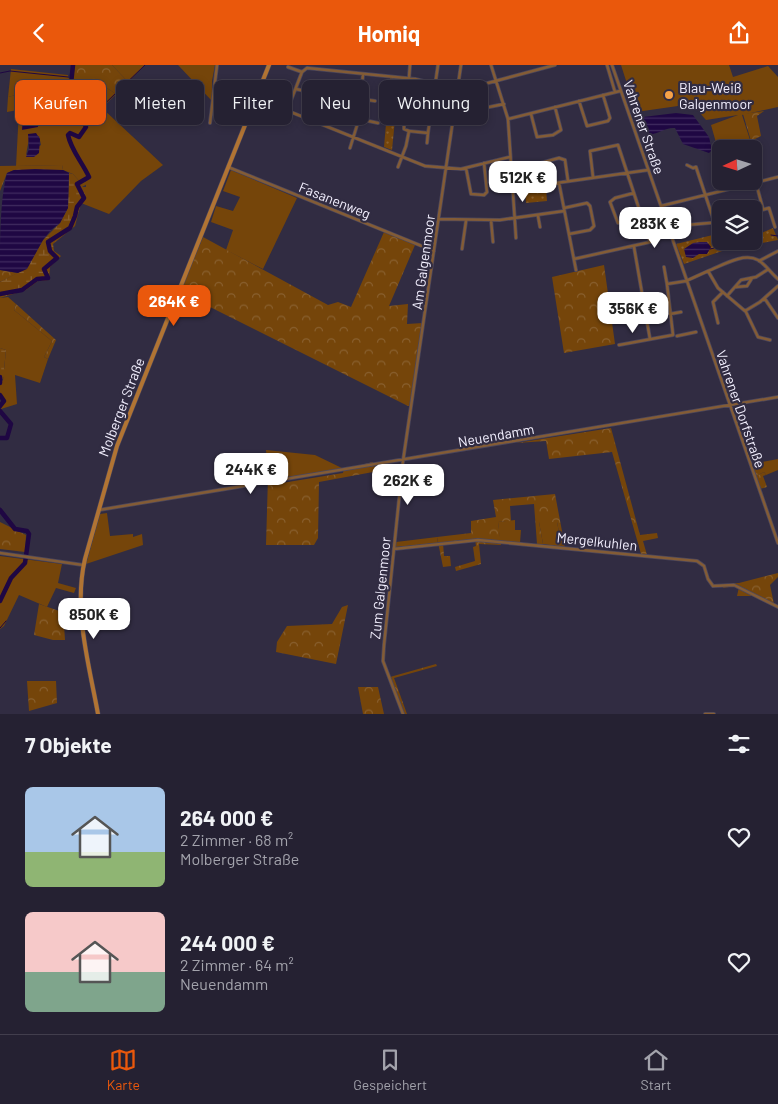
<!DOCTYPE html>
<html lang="de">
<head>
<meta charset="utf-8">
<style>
	body { margin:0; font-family:Barlow,sans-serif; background:#2d293a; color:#f1f3f6; height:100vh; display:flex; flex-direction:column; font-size:19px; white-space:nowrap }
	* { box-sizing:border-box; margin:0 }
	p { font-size:16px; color:#a3a3ac }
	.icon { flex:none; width:28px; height:28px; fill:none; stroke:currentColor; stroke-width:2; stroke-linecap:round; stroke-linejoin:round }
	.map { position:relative; height:649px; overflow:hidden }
	.panel { display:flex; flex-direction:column; background:#252132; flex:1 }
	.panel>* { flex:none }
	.top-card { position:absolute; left:15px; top:15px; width:500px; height:45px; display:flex; gap:10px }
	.needle { width:32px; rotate:266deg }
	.fabs { position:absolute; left:712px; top:75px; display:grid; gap:10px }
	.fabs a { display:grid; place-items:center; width:50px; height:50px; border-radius:8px; background:#252132; box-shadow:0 2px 8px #0003,0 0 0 1px #423e4d; font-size:25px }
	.price { position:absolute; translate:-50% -42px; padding:0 11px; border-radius:10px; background:#fff; color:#222; font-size:16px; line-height:32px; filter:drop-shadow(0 1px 2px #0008) }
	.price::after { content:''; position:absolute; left:50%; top:30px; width:15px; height:11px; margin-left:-8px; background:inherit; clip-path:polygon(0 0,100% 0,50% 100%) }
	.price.current { background:#ea580c; color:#fff }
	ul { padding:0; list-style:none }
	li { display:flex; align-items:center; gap:15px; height:125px; padding:0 25px }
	li span { display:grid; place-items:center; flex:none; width:140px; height:100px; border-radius:8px; color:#555 }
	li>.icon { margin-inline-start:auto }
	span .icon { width:60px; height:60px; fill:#fffc; stroke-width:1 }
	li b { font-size:21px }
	h2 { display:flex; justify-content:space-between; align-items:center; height:60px; padding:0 25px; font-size:21px }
	.chip { padding:0 18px; border-radius:8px; background:#252132; box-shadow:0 2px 8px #0003,0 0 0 1px #423e4d; font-size:18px; line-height:45px }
	.chip.current { background:#ea580c; color:#fff }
	header { display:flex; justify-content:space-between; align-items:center; height:65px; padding:0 25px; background:#ea580c; color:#fff; font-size:22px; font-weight:700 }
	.tabs { display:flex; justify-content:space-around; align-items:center; height:70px; border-top:1px solid #423e4d; background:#252132; font-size:14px; color:#a3a3ac }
	.tabs a { display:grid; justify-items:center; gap:2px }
	.tabs .current { color:#ea580c }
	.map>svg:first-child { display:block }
	.grass { fill:#75450a; fill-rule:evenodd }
	.forest { fill:url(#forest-crowns) }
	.wetland { fill:url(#wetland-marsh) }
	.park { fill:url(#park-dots) }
	.water { fill:url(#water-rules) }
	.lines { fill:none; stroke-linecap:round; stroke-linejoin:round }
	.stream { stroke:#1f0743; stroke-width:1 }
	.river { stroke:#1f0743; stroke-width:4.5 }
	.street-casing { stroke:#4c475c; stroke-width:4 }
	.secondary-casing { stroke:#4c475c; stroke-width:5 }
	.street { stroke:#835c36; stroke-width:2.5 }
	.secondary { stroke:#b17433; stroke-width:4 }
	.poi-dot { fill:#f6a248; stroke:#312c42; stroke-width:2 }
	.labels { text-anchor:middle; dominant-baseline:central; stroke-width:4.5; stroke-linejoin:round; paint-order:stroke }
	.poi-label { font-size:14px; fill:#f3f0ff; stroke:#312c42; text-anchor:start }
	.street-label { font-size:14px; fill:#f3f0ff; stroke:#312c42 }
</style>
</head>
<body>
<header><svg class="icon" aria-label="back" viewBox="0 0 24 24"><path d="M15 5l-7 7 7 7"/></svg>Homiq<svg class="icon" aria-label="share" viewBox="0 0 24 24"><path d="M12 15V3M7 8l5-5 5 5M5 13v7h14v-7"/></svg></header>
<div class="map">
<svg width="778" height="649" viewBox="0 0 778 649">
	<defs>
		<pattern id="forest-crowns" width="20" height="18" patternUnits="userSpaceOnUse" patternTransform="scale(1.25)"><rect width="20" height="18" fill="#75450a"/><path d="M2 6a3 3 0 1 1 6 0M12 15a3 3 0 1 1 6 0" fill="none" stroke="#89602f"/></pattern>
		<pattern id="wetland-marsh" width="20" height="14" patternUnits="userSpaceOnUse" patternTransform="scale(1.25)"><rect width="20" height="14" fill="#75450a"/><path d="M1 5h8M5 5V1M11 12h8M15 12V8" fill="none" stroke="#89602f"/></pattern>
		<pattern id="park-dots" width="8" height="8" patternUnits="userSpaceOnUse" patternTransform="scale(1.25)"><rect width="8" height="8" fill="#75450a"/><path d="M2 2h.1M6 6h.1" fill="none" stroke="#89602f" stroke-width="1.8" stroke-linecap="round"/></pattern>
		<pattern id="water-rules" width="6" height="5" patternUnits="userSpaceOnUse" patternTransform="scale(1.25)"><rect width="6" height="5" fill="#1f0743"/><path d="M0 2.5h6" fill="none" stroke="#402b5f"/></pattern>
	</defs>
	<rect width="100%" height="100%" fill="#312c42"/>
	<path class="grass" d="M 112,0 L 145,0 L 128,17 Z
		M 178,0 L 215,0 L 212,16 L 212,36 Z
		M 621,0 L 729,0 L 733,12 L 768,1 L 778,12 L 778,42 L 742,50 L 753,84 L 721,84 L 721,95 L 711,60 L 738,50 L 706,55 L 692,39 L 636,47 Z
		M 11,4 L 68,10 L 68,13 L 85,16 L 81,44 L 87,44 L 91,31 L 101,19 L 116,29 L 102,43 L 163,100 L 141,116 L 109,149 L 81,138 L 82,122 L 86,122 L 86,114 L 80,117 L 73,109 L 63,105 L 62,100 L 16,101 L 19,45 L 44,40 L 50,58 L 59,19 L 8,32 ZM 39,71 L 41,80 L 26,90 L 29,74 Z
		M 754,87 L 763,114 L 754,116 Z
		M 231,105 L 297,133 L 263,204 L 226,185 L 233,165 L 211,157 L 216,141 L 233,146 L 240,132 L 223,126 Z
		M 8,232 L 16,239 L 14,245 L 52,276 L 44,292 L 48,294 L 40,318 L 15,310 L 17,339 L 1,344 L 4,335 L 0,328 L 0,318 L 3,315 L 6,285 L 0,283 L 0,233 Z
		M 266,385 L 315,390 L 344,404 L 281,414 L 280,409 L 268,412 Z
		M 778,394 L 778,405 L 766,410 L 764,407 L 758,410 L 751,399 Z
		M 107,448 L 110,471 L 133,469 L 133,472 L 142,469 L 143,480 L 86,499 L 100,449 Z
		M 515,455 L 515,465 L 521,465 L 520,478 L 500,476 L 498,457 Z
		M 539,457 L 557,457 L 562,482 L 543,479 Z
		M 437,472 L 438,478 L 396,482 L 396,477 Z
		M 0,491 L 62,499 L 58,518 L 76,523 L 74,528 L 56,523 L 47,542 L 19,530 L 4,561 L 0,564 Z"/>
	<path class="forest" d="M 75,0 L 112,0 L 128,17 L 116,29 L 101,19 L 91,31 L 87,44 L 84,47 L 81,44 L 85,16 L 73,14 Z
		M 60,12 L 68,13 L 66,39 L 60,43 L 59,54 L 50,58 L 43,40 L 7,47 L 8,32 L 59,19 Z
		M 764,46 L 757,51 L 761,71 L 751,76 L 743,49 Z
		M 62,100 L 63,105 L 14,105 L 7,108 L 0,126 L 0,101 Z
		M 384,167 L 415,180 L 389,241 L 408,239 L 407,259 L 423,258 L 411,341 L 408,341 L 180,227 L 203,172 L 328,240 L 338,237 L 351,242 Z
		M 604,200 L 615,279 L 564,288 L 552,212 Z
		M 0,205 L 18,208 L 0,217 Z
		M 16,239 L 56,275 L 48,294 L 44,292 L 52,276 L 14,245 Z
		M 611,363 L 640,470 L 657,468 L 658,473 L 643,476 L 647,490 L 641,489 L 612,387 L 549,394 L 546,376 L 516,378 Z
		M 373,397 L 375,402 L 400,399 L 400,402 L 319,417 L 318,473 L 314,480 L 266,480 L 268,412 L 280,409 L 282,418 L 343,408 L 344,404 Z
		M 756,404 L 758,410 L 764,407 L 766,410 L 763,411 L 767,422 L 760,424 L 753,405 Z
		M 555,429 L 565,482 L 562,482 L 557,457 L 539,457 L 543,479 L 537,479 L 534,439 L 510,441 L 511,456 L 498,457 L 501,480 L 479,479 L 481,499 L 456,506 L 455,502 L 475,496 L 473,482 L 476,481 L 475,474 L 443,478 L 444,491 L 450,491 L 451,501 L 443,502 L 437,472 L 471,468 L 471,456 L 496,452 L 493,435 Z
		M 0,457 L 26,470 L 25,487 L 0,484 Z
		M 778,508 L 778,512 L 770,520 L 774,539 L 753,528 L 751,531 L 737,531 L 739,522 L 735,521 L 723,523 L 724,519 L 739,518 Z
		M 39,539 L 68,549 L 64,560 L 65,575 L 53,575 L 34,570 Z
		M 348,540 L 336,599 L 276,587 L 277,577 L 287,561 L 332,559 L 342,542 Z
		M 436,599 L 437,601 L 394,613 L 407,649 L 404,649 L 390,612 Z
		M 27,616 L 56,616 L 57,638 L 29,646 Z
		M 358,622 L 378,622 L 384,649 L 363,649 Z"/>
	<path class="wetland" d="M 69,108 L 73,109 L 80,117 L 89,116 L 89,118 L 82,122 L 86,131 L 81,138 L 75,161 L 53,179 L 54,186 L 61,191 L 50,202 L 49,215 L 38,216 L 26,225 L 0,233 L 0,217 L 27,203 L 43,175 L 60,158 L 68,143 Z
		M 0,283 L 6,285 L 4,304 L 6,308 L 0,318 Z"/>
	<path class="park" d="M 390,13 L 399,14 L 392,85 L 384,82 Z
		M 541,123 L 546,123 L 547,136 L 526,138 L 525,125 L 538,124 L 541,126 Z
		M 773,163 L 778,175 L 725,185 L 684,199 L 676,179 L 721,168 L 721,176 L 754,176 L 754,171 Z"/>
	<path class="water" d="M 30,48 L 39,48 L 38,62 L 22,65 L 23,51 Z
		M 676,48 L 693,50 L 709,72 L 712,85 L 709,88 L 683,79 L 675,63 C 665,62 658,70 648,69 L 641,58 L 643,52 Z
		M 36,68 L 40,74 L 39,88 L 34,92 L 26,92 L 29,84 L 28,69 Z
		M 35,104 L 63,105 L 69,108 L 68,143 L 60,158 L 51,165 L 43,175 L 27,204 L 18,208 L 0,205 C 0,176 0,134 7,108 L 14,105 Z
		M 700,177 L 707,177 L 711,182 L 707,189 L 699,189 L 693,193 L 686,192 L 684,184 L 693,178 Z"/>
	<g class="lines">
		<path class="stream" d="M 0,8 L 10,6 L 68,12
			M 88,55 L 145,0
			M 771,170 L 778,171
			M 710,184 L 745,176
			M 0,563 L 6,556"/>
		<path class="river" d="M 0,229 L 22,225 L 37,214 L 48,213 L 44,204 L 57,193 L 50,186 L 48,177 L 70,163 L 75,151 L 77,142 L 84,133 L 77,119 L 89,112 C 82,97 71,85 68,70 L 70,68 L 79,72 L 86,62 L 83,56 L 75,54 L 69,38 L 73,0
			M 0,312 L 0,318
			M 0,330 L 4,336 L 0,341
			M 0,346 L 11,359 L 7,373 L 0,373
			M 0,445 L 15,464 L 27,466 L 29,469 L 25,498 L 11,513 L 0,536"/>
		<g class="street-casing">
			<path id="street" d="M 491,0 L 508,54 L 516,173
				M 607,0 L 615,27
				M 612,0 L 778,478
				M 288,2 L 302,7
				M 409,13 L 410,0
				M 296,24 L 361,39
				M 411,27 L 411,14
				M 256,33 L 425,101 L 461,104 L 510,92
				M 362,34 L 375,36
				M 579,36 L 587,61 L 608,56 L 610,53 L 603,30
				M 455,49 L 504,39
				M 531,49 L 537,72 L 553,70 L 561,65 L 555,42
				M 404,53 L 404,64 L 409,66
				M 359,54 L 378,58
				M 508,54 L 620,26
				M 283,56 L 302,7 L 307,3 L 415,14 L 462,25 L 555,0
				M 210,58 L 217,0
				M 427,78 L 428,68
				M 350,83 L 359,54 L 363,9
				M 687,100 L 693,103 L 696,102 L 714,156
				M 228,102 L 434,186
				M 398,102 L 406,81 L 409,66 L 428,68 L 438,0
				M 466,103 L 471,129 L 484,130 L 487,127 L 484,98
				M 559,118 L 576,205
				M 756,118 L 763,144
				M 539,121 L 537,99 L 559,93 L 565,95 L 568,116
				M 514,124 L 648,105
				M 634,128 L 615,133 L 610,137 L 618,158 L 642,153
				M 661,141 L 778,112
				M 564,143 L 587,138 L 590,141 L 594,161 L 590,165 L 569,169
				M 754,147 L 769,143 L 775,162
				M 538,151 L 540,162
				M 439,154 L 500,155 L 564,146
				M 491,155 L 493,177
				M 690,161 L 687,164 L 684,163 L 686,160 L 721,157
				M 634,182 L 650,274
				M 462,184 L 466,156
				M 574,194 L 650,177 L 618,80 L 590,86 L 593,112
				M 759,196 L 778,186
				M 664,202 L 667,219
				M 708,206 C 721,201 743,187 758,195 C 765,199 771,208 778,214
				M 736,222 L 747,221 L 752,213
				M 727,231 L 741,215 L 756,212 L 767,205
				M 765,234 L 778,253
				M 746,247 L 758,272 L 770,275
				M 670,249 L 681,247
				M 718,258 L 713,237 L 723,227
				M 677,271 L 696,267
				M 619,280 L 673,270 L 667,219 L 686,216 L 708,206 L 718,223 L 745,246 L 760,237 L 778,221
				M 99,445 L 778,332
				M 394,484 L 478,475 L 697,496 L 704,501 L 708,514 L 713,521 L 734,520 L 778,542
				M 0,488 L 83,500
				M 403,649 L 383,596 L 384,580 L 403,396 L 461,0
				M 705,649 L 714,649"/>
		</g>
		<g class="secondary-casing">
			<path id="secondary" d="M 98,649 C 89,599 73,545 85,494 L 117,381 L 269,0"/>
		</g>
		<use href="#street" class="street"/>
		<use href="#secondary" class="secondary"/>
	</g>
	<circle class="poi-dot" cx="669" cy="30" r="5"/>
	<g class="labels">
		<g class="poi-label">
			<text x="679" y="22">Blau-Weiß<tspan x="679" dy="16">Galgenmoor</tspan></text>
		</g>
		<g class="street-label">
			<text transform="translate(644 62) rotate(71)">Vahrener Straße</text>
			<text transform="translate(335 135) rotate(22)">Fasanenweg</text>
			<text transform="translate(423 197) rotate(-82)">Am Galgenmoor</text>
			<text transform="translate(121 342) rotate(-69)">Molberger Straße</text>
			<text transform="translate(741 344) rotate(71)">Vahrener Dorfstraße</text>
			<text transform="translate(496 370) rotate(-10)">Neuendamm</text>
			<text transform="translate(597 476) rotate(6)">Mergelkuhlen</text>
			<text transform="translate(380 523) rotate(-84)">Zum Galgenmoor</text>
		</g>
	</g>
</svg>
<div class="fabs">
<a><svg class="needle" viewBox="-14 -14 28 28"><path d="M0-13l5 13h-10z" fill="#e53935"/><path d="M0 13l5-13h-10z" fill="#a3a3ac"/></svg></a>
<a><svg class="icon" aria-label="layers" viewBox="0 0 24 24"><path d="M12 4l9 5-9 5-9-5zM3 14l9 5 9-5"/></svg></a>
</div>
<b class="price" style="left:523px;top:138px">512K €</b>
<b class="price" style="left:655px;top:184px">283K €</b>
<b class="price current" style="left:174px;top:262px">264K €</b>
<b class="price" style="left:633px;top:269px">356K €</b>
<b class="price" style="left:251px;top:430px">244K €</b>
<b class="price" style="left:408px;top:441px">262K €</b>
<b class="price" style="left:94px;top:575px">850K €</b>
<div class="top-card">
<a class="chip current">Kaufen</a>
<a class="chip">Mieten</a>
<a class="chip">Filter</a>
<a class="chip">Neu</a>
<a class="chip">Wohnung</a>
</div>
</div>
<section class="panel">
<h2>7 Objekte<svg class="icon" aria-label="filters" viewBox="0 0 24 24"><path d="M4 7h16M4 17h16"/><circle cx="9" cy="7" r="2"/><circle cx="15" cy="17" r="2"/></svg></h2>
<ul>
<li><span style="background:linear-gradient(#a9c7e8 65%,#8fb573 0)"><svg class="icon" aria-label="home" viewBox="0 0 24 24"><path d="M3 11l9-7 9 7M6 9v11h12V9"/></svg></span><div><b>264 000 €</b><p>2 Zimmer · 68 m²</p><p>Molberger Straße</p></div><svg class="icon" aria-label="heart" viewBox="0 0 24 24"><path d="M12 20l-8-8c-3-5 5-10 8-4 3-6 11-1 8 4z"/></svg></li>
<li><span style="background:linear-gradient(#f6c9c9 60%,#7fa58c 0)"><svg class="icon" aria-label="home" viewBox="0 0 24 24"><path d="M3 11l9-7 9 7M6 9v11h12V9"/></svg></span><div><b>244 000 €</b><p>2 Zimmer · 64 m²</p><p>Neuendamm</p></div><svg class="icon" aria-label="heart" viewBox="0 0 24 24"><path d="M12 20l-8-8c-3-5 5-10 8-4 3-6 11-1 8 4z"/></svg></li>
</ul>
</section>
<nav class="tabs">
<a class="current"><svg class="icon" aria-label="map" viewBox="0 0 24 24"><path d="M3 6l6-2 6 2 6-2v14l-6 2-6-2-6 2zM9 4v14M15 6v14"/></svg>Karte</a>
<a><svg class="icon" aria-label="saved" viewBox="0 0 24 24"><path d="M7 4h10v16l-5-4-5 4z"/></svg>Gespeichert</a>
<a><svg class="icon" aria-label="home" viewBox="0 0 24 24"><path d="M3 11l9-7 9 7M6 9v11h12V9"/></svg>Start</a>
</nav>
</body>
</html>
